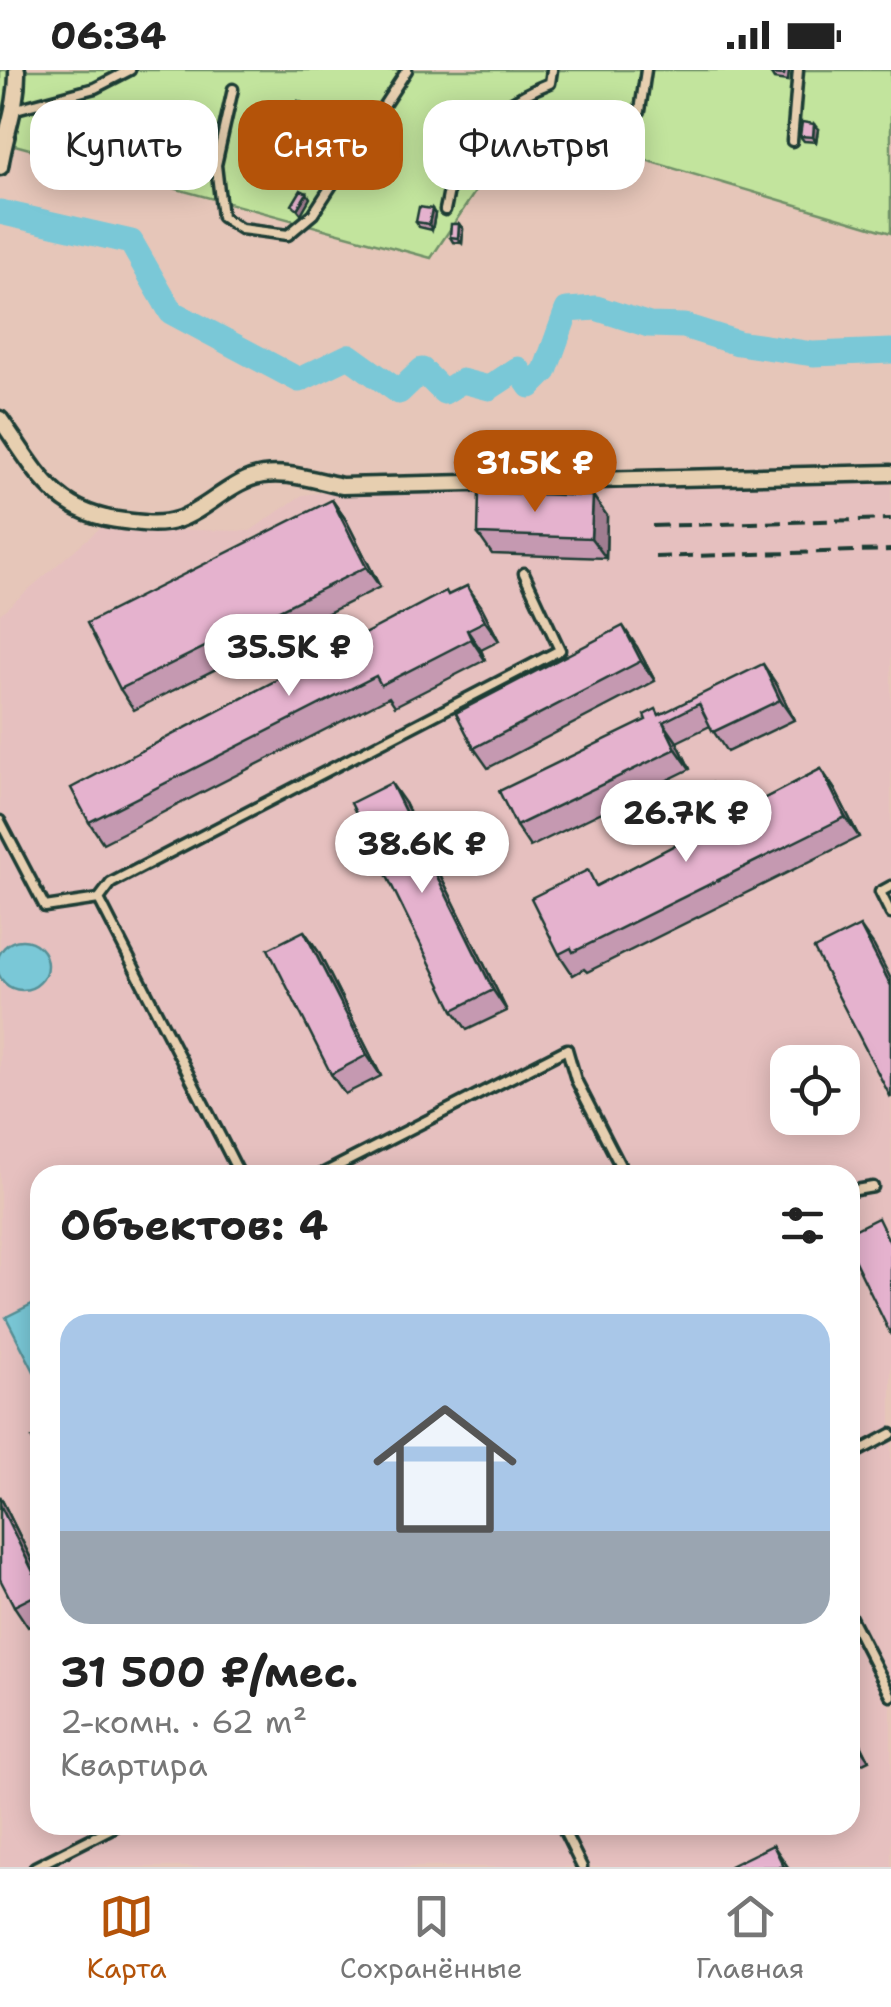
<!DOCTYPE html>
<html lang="ru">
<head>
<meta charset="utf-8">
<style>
	body { margin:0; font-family:"Shantell Sans",sans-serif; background:#f2f2f2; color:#222; height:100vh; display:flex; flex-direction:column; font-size:38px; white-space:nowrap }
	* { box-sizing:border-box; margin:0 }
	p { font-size:32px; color:#767676 }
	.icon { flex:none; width:55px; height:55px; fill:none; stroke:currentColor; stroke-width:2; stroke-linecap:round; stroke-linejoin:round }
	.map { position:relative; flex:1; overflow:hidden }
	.sheet { position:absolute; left:30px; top:1095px; width:830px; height:670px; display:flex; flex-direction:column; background:#fff; border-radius:30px; box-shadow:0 5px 25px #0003 }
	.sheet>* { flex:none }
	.hud { position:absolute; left:30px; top:30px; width:832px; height:90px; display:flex; gap:20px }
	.tools { position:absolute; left:770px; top:975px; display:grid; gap:20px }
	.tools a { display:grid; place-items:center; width:90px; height:90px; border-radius:20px; background:#fff; box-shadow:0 5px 25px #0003; font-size:50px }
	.price { position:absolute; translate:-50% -85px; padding:0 22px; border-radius:35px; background:#fff; color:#222; font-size:32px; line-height:65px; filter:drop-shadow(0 2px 5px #0008) }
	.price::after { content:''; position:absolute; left:50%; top:60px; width:30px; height:22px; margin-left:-15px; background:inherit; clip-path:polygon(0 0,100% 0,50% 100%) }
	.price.on { background:#b45309; color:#fff }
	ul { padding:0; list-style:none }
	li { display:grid; align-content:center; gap:20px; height:530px; padding:0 30px }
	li+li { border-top:2px solid #e0e0e0 }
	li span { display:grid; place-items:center; height:310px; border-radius:30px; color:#555 }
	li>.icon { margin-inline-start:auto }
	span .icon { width:180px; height:180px; fill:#fffc; stroke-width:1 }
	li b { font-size:42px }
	h2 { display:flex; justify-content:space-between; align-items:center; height:120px; padding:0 30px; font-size:42px }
	.pill { padding:0 35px; border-radius:30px; background:#fff; box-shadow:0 5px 25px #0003; font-size:35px; line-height:90px }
	.pill.on { background:#b45309; color:#fff }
	.status { display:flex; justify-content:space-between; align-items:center; height:70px; padding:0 50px; background:#fff; direction:ltr }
	.status svg { height:28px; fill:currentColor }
	.menu { display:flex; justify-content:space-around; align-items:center; height:140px; border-top:2px solid #e0e0e0; background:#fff; font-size:28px; color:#767676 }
	.menu a { display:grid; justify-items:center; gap:5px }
	.menu .on { color:#b45309 }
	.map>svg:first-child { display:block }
	.built { fill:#e6c0bf; fill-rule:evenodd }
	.green { fill:#c2e49d; stroke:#709068; stroke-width:2.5 }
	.water { fill:#7ac8d7; stroke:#569096; stroke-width:2.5 }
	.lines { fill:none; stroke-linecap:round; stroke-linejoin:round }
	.river { stroke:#7ac8d7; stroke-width:25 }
	.service-casing { stroke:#1f3d34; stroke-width:15 }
	.minor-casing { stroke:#1f3d34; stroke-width:21 }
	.service { stroke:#e7cfb0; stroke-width:8 }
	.minor { stroke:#e7cfb0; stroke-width:14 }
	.rail { stroke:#1f3d34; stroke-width:4; stroke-dasharray:15 8; stroke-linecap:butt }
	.wall { fill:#c599b1; stroke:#1f3d34; stroke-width:2.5 }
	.shaded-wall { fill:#a07d90; stroke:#1f3d34; stroke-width:2.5 }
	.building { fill:#e5b2ce; stroke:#1f3d34; stroke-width:2.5 }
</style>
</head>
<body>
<div class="status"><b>06:34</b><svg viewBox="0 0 49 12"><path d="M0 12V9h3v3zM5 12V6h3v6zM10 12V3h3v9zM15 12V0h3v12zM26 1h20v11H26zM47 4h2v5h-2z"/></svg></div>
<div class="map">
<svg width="891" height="1797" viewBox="0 0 891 1797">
	<rect width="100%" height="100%" fill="#e6c6b9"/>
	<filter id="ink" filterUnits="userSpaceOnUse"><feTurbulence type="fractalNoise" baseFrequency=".01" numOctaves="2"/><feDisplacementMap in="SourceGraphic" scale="20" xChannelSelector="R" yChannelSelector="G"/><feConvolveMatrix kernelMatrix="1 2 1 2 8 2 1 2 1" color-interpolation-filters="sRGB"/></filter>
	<g filter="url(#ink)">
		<path class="built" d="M 891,411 L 891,1797 L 0,1797 L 0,544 L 100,458 L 250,461 L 302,425 L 342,420 ZM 788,992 L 842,992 L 842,1048 L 788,1048 ZM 40,1105 L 850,1105 L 850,1755 L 40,1755 Z"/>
		<path class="green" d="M 0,0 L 891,0 L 891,163 L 521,53 L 431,188 L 0,71 Z"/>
		<path class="water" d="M-3 895a25 25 0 1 1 50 0a25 25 0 1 1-50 0Z
			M 40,1230 L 40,1313 L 6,1247 Z"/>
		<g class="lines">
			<path class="river" d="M 0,142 L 131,172 L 171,242 L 299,310 L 349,286 L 399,322 L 422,300 L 444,322 L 462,311 L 489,318 L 518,299 L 530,316 L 545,301 L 567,240 L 596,238 L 649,255 L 684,256 L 738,273 L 813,284 L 891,281"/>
			<g class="service-casing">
				<path id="service" d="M 233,19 L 216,95 L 222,147 L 241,159 L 288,165 L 313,144 L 407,0
					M 16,39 L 95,18 L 130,0
					M 640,41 L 646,0
					M 792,71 L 798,0
					M 445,140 C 449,123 451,102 458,86 C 472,54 519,25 550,13 L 552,0
					M 0,751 L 45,837 L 99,829 L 240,1105
					M 891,816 L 880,822 L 891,844
					M 99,829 L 111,813 L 560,580 L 524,503
					M 320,1105 L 567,979 L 576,1010 L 625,1105
					M 850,1121 L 873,1117
					M 850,1386 L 891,1364
					M 850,1546 L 891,1626
					M 561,1755 L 582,1797
					M 35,1797 L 118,1755"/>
			</g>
			<g class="minor-casing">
				<path id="minor" d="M 0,97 C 5,63 18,35 17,0
					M 0,349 C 37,401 54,444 124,451 C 142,453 159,456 177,450 C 204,441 225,417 251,408 C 279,398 314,410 342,416 L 891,403"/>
			</g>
			<use href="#service" class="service"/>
			<use href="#minor" class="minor"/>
			<path class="rail" d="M 652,456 L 891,449
				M 655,487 L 891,480"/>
		</g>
		<path class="wall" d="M 789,0 L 788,11 L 774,9 L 771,4 Z
			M 83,38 L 86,50 L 73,53 L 69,47 Z
			M 317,40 L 324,50 L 318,63 L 299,54 L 292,44 Z
			M 818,59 L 816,72 L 804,71 L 800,66 Z
			M 461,68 L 450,86 L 440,81 L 433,70 Z
			M 435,144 L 432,160 L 419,157 L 416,152 Z
			M 459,154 L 463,159 L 462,173 L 453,172 L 450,167 Z
			M 593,426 L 607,446 L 606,488 L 492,484 L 478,464 Z
			M 332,430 L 346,450 L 380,517 L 134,640 L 120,619 Z
			M 467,516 L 481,536 L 499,571 L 481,580 L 485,590 L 395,636 L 389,627 L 103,773 L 89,752 L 449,525 Z
			M 637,577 L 655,611 L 488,698 L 474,678 Z
			M 777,615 L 794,650 L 727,682 L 710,656 L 677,672 L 690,699 L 530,777 L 516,756 L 660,644 Z
			M 821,699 L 835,720 L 859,767 L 587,902 L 584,899 L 573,905 L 559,884 L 599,815 Z
			M 720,723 L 728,740 L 688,759 L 681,749 Z
			M 405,733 L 507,941 L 467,960 L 453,940 Z
			M 304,861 L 318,881 L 381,1006 L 345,1024 L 331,1004 Z
			M 0,1426 L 40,1507 L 40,1551 L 28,1557 L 14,1536 Z
			M 850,1652 L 869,1690 L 850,1699 Z"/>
		<path class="shaded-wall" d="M 317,40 L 324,50 L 318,63 L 311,53 Z
			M 814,54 L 818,59 L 816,72 L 813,67 Z
			M 454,58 L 461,68 L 450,86 L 443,76 Z
			M 307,123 L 310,128 L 301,144 L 297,139 Z
			M 432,139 L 435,144 L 432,160 L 429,154 Z
			M 459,154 L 463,159 L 462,173 L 458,168 Z
			M 593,426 L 607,446 L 606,488 L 591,468 Z
			M 332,430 L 346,450 L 380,517 L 366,497 Z
			M 467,516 L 481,536 L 499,571 L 485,551 Z
			M 623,556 L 637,577 L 655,611 L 641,591 Z
			M 467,560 L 481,580 L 485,590 L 471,569 Z
			M 763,594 L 777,615 L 794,650 L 780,630 Z
			M 663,652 L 677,672 L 690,699 L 676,679 Z
			M 821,699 L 835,720 L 859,767 L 845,747 Z
			M 391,713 L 405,733 L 507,941 L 493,920 Z
			M 860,856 L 874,876 L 891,909 L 891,916 Z
			M 304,861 L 318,881 L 381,1006 L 367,985 Z
			M 0,1426 L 40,1507 L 40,1516 L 0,1435 Z
			M 850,1652 L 869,1690 L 858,1674 L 850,1658 Z
			M 773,1775 L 788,1797 L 784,1797 Z"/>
		<path class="building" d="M 771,0 L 785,0 L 784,5 L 771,4 Z
			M 298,31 L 317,40 L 311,53 L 292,44 Z
			M 79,33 L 82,45 L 69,47 L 67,36 Z
			M 444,52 L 454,58 L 443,76 L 433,70 Z
			M 802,52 L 814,54 L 813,67 L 800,66 Z
			M 301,120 L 307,123 L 297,139 L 292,135 Z
			M 419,137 L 432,139 L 429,154 L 416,152 Z
			M 451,154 L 459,154 L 458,168 L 450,167 Z
			M 479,422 L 593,426 L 591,468 L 478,464 Z
			M 332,430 L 366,497 L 120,619 L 87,553 Z
			M 467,516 L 485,551 L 467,560 L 471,569 L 381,615 L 376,606 L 89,752 L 71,718 L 446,521 L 448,525 Z
			M 623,556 L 641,591 L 474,678 L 456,643 Z
			M 763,594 L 780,630 L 713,662 L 699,634 L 663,652 L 676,679 L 516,756 L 499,721 L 646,650 L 644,645 L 656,639 L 659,645 Z
			M 821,699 L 845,747 L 573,882 L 571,878 L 559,884 L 531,828 L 588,800 L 596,816 Z
			M 391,713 L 493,920 L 453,940 L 351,733 Z
			M 712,713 L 720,730 L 681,749 L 673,732 Z
			M 860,856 L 891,916 L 891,1028 L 814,879 Z
			M 304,861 L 367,985 L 331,1004 L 268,879 Z
			M 878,1148 L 891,1175 L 891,1265 L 850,1181 L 850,1162 Z
			M 40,1365 L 40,1386 L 32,1369 Z
			M 0,1435 L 40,1516 L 40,1523 L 14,1536 L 0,1509 Z
			M 850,1658 L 858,1674 L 850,1679 Z
			M 773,1775 L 784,1797 L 731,1797 L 730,1796 Z"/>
	</g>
</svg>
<div class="tools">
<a><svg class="icon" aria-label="locate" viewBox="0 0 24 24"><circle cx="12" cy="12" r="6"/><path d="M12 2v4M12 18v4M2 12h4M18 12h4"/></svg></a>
</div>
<b class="price on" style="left:535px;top:445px">31.5K ₽</b>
<b class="price" style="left:289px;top:629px">35.5K ₽</b>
<b class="price" style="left:686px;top:795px">26.7K ₽</b>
<b class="price" style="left:422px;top:826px">38.6K ₽</b>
<div class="hud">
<a class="pill">Купить</a>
<a class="pill on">Снять</a>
<a class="pill">Фильтры</a>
</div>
<section class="sheet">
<h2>Объектов: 4<svg class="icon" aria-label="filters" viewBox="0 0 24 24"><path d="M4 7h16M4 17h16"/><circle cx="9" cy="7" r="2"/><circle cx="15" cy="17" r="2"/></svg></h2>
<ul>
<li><span style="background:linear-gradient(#a9c7e8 70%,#9aa5b1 0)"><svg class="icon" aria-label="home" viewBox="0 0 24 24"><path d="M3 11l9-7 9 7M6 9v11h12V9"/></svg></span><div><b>31 500 ₽/мес.</b><p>2-комн. · 62 m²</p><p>Квартира</p></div></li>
</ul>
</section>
</div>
<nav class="menu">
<a class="on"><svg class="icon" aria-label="map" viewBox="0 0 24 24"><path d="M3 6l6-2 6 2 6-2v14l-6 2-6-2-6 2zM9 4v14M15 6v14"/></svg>Карта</a>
<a><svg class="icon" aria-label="saved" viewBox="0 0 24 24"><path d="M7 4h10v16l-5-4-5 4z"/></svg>Сохранённые</a>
<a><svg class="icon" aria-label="home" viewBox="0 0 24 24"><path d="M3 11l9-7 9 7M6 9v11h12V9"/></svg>Главная</a>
</nav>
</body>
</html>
